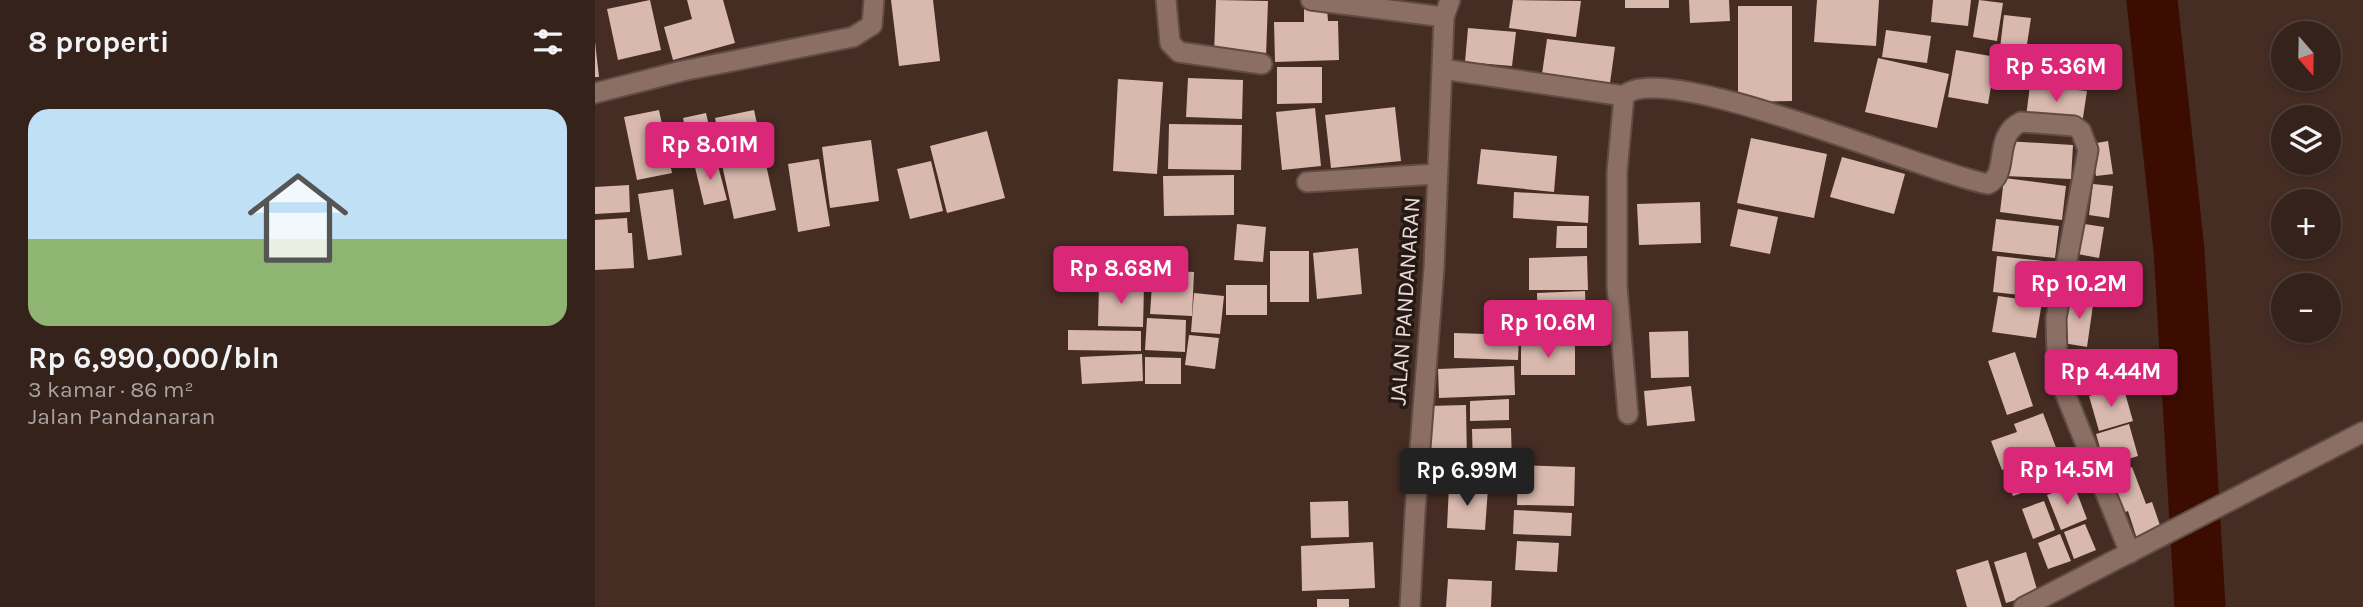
<!DOCTYPE html>
<html lang="id">
<head>
<meta charset="utf-8">
<style>
	body { margin:0; font-family:Karla,sans-serif; background:#3f2f28; color:#f1f3f6; height:100vh; display:flex; flex-direction:column; font-size:26px; white-space:nowrap }
	* { box-sizing:border-box; margin:0 }
	p { font-size:23px; color:#a9a4a3 }
	.icon { flex:none; width:38px; height:38px; fill:none; stroke:currentColor; stroke-width:2; stroke-linecap:round; stroke-linejoin:round }
	.map { position:relative; flex:1; overflow:hidden }
	.sheet { display:flex; flex-direction:column; background:#34221b; width:595px }
	.sheet>* { flex:none }
	.needle { width:46px; rotate:160deg }
	.fabs { position:absolute; left:1676px; top:21px; display:grid; gap:14px }
	.fabs a { display:grid; place-items:center; width:70px; height:70px; border-radius:50%; background:#34221b; box-shadow:0 4px 10px #0003,0 0 0 2px #4e3f3a; font-size:35px }
	.price { position:absolute; translate:-50% -60px; padding:0 16px; border-radius:7px; background:#db2777; color:#fff; font-size:23px; line-height:46px; filter:drop-shadow(0 2px 4px #0008) }
	.price::after { content:''; position:absolute; left:50%; top:42px; width:21px; height:16px; margin-left:-10px; background:inherit; clip-path:polygon(0 0,100% 0,50% 100%) }
	.price.on { background:#222; color:#fff }
	ul { padding:0; list-style:none }
	li { display:grid; align-content:center; gap:14px; height:371px; padding:0 28px }
	li+li { border-top:2px solid #4e3f3a }
	li span { display:grid; place-items:center; height:217px; border-radius:21px; color:#555 }
	li>.icon { margin-inline-start:auto }
	span .icon { width:126px; height:126px; fill:#fffc; stroke-width:1 }
	li b { font-size:30px }
	h2 { display:flex; justify-content:space-between; align-items:center; height:84px; padding:0 28px; font-size:30px }
	main { display:flex; flex:1; min-height:0 }
	.map>svg:first-child { display:block }
	.lines { fill:none; stroke-linecap:round; stroke-linejoin:round }
	.river { stroke:#3d0c00; stroke-width:51 }
	.building { fill:#d9b9ae }
	.minor-casing { stroke:#604c44; stroke-width:23 }
	.minor { stroke:#8b6e64; stroke-width:19 }
	.labels { text-anchor:middle; dominant-baseline:central; stroke-width:7; stroke-linejoin:round; paint-order:stroke }
	.street-label { font-size:23px; fill:#ead9d3; stroke:#241915 }
</style>
</head>
<body>
<main>
<section class="sheet">
<h2>8 properti<svg class="icon" aria-label="filters" viewBox="0 0 24 24"><path d="M4 7h16M4 17h16"/><circle cx="9" cy="7" r="2"/><circle cx="15" cy="17" r="2"/></svg></h2>
<ul>
<li><span style="background:linear-gradient(#bfe0f5 60%,#8fb573 0)"><svg class="icon" aria-label="home" viewBox="0 0 24 24"><path d="M3 11l9-7 9 7M6 9v11h12V9"/></svg></span><div><b>Rp 6,990,000/bln</b><p>3 kamar · 86 m²</p><p>Jalan Pandanaran</p></div></li>
</ul>
</section>
<div class="map">
<svg width="1768" height="607" viewBox="0 0 1768 607">
	<rect width="100%" height="100%" fill="#462d24"/>
	<g class="lines">
		<path class="river" d="M 1557,0 L 1584,250 L 1605,607"/>
	</g>
	<path class="building" d="M 55,0 L 66,50 L 23,60 L 12,9 Z
		M 92,0 L 128,0 L 140,43 L 78,60 L 69,27 L 97,19 Z
		M 296,0 L 338,0 L 345,61 L 304,66 Z
		M 621,0 L 673,1 L 671,56 L 619,54 Z
		M 918,0 L 986,1 L 981,37 L 914,28 Z
		M 1030,0 L 1074,0 L 1074,8 L 1030,8 Z
		M 1094,0 L 1134,0 L 1135,21 L 1095,23 Z
		M 1222,0 L 1284,0 L 1281,46 L 1219,42 Z
		M 1338,0 L 1376,0 L 1373,26 L 1336,22 Z
		M 1384,0 L 1408,3 L 1402,41 L 1378,37 Z
		M 1143,6 L 1197,6 L 1197,101 L 1143,102 Z
		M 709,9 L 732,9 L 733,21 L 743,21 L 744,60 L 680,62 L 679,22 L 709,22 Z
		M 1409,15 L 1436,18 L 1431,51 L 1405,48 Z
		M 873,28 L 921,32 L 917,66 L 870,62 Z
		M 1291,30 L 1336,36 L 1332,63 L 1287,57 Z
		M 952,39 L 1020,47 L 1014,90 L 946,81 Z
		M 0,42 L 4,77 L 0,77 Z
		M 1361,50 L 1401,57 L 1393,104 L 1353,97 Z
		M 1283,58 L 1354,74 L 1342,128 L 1270,112 Z
		M 682,67 L 727,67 L 727,103 L 682,104 Z
		M 593,78 L 648,80 L 647,119 L 591,117 Z
		M 523,79 L 568,82 L 562,174 L 518,171 Z
		M 1435,85 L 1492,91 L 1487,124 L 1431,117 Z
		M 800,107 L 806,161 L 736,168 L 730,115 Z
		M 720,108 L 726,166 L 687,170 L 681,112 Z
		M 64,110 L 77,173 L 42,180 L 29,117 Z
		M 159,110 L 181,210 L 139,219 L 123,147 L 126,146 L 120,118 Z
		M 111,113 L 120,152 L 97,158 L 88,118 Z
		M 574,124 L 647,125 L 646,170 L 573,169 Z
		M 392,131 L 410,198 L 352,213 L 335,146 Z
		M 1156,138 L 1232,154 L 1219,218 L 1142,203 Z
		M 276,140 L 284,201 L 235,208 L 227,147 Z
		M 1411,141 L 1478,145 L 1476,179 L 1409,176 Z
		M 1513,141 L 1518,174 L 1501,176 L 1496,144 Z
		M 886,149 L 962,156 L 959,192 L 882,184 Z
		M 1247,157 L 1310,174 L 1299,214 L 1235,197 Z
		M 121,158 L 132,200 L 109,205 L 99,163 Z
		M 224,159 L 235,226 L 203,232 L 193,164 Z
		M 336,161 L 348,211 L 315,219 L 302,169 Z
		M 639,175 L 639,215 L 569,216 L 568,176 Z
		M 1409,178 L 1471,186 L 1467,220 L 1405,212 Z
		M 1498,184 L 1518,186 L 1514,218 L 1494,215 Z
		M 34,185 L 35,212 L 0,214 L 0,187 Z
		M 78,189 L 87,255 L 53,260 L 43,194 Z
		M 919,192 L 994,196 L 993,223 L 918,218 Z
		M 1105,202 L 1106,243 L 1044,245 L 1042,204 Z
		M 1143,209 L 1183,217 L 1175,254 L 1135,246 Z
		M 32,218 L 33,233 L 37,233 L 39,268 L 0,270 L 0,220 Z
		M 1401,219 L 1464,226 L 1460,258 L 1397,251 Z
		M 1483,223 L 1509,227 L 1504,258 L 1477,253 Z
		M 642,224 L 671,227 L 668,262 L 639,260 Z
		M 962,226 L 992,226 L 992,248 L 961,248 Z
		M 763,248 L 767,294 L 722,299 L 718,253 Z
		M 675,251 L 714,251 L 714,302 L 675,302 Z
		M 992,256 L 993,290 L 934,290 L 934,258 Z
		M 1402,256 L 1458,262 L 1454,298 L 1398,292 Z
		M 1480,260 L 1505,264 L 1500,293 L 1475,289 Z
		M 558,270 L 599,272 L 597,316 L 555,314 Z
		M 504,285 L 549,286 L 548,327 L 503,326 Z
		M 631,285 L 672,285 L 672,315 L 631,315 Z
		M 990,291 L 991,322 L 943,324 L 942,293 Z
		M 599,293 L 629,296 L 625,334 L 596,332 Z
		M 1475,295 L 1499,298 L 1492,347 L 1468,343 Z
		M 1403,296 L 1447,302 L 1441,338 L 1397,332 Z
		M 552,318 L 591,320 L 590,352 L 550,350 Z
		M 473,330 L 546,331 L 546,351 L 473,350 Z
		M 1093,331 L 1094,377 L 1056,378 L 1054,332 Z
		M 859,333 L 924,335 L 923,360 L 859,358 Z
		M 594,335 L 624,338 L 620,369 L 590,365 Z
		M 926,344 L 980,344 L 980,375 L 926,375 Z
		M 1420,352 L 1438,406 L 1412,415 L 1393,361 Z
		M 547,354 L 548,381 L 487,384 L 485,357 Z
		M 550,357 L 586,358 L 586,384 L 550,384 Z
		M 919,366 L 920,395 L 844,398 L 843,369 Z
		M 1096,386 L 1100,421 L 1052,426 L 1049,391 Z
		M 1528,386 L 1538,421 L 1504,431 L 1494,396 Z
		M 914,399 L 914,420 L 875,421 L 875,401 Z
		M 871,405 L 872,463 L 835,464 L 833,406 Z
		M 1448,413 L 1474,482 L 1445,493 L 1433,461 L 1407,470 L 1396,441 L 1422,432 L 1419,424 Z
		M 1534,424 L 1543,456 L 1510,466 L 1501,434 Z
		M 916,428 L 917,467 L 878,468 L 877,429 Z
		M 923,465 L 980,467 L 979,506 L 922,505 Z
		M 1429,466 L 1438,489 L 1418,496 L 1410,474 Z
		M 1537,467 L 1551,504 L 1557,502 L 1568,534 L 1543,542 L 1533,511 L 1526,514 L 1512,476 Z
		M 1479,485 L 1492,519 L 1466,530 L 1452,495 Z
		M 854,486 L 893,488 L 890,530 L 852,528 Z
		M 753,501 L 754,537 L 716,538 L 715,502 Z
		M 1449,501 L 1460,530 L 1438,539 L 1427,509 Z
		M 919,510 L 977,513 L 976,536 L 918,534 Z
		M 1490,524 L 1501,550 L 1479,559 L 1469,532 Z
		M 1465,534 L 1476,561 L 1453,569 L 1443,543 Z
		M 922,541 L 964,543 L 962,572 L 920,570 Z
		M 778,542 L 780,588 L 707,591 L 706,546 Z
		M 1431,552 L 1443,593 L 1411,603 L 1399,562 Z
		M 1393,560 L 1407,607 L 1372,607 L 1361,570 Z
		M 853,579 L 897,581 L 896,607 L 851,607 Z
		M 722,599 L 754,599 L 754,607 L 722,607 Z"/>
	<g class="lines">
		<g class="minor-casing">
			<path id="minor" d="M 571,0 L 575,43 L 584,52 L 667,64
				M 716,0 L 849,17
				M 847,69 L 1029,96 C 1067,57 1334,174 1393,184 C 1415,174 1397,136 1426,122 L 1479,126 L 1486,131 L 1493,150 L 1461,318 L 1462,357 L 1470,393 L 1535,553
				M 0,93 L 87,71 L 258,37 L 277,25 L 279,0
				M 1029,96 L 1022,172 L 1022,286 L 1033,414
				M 712,182 L 842,174
				M 815,607 L 820,512 L 839,268 L 849,17 L 855,0
				M 1429,607 L 1768,432"/>
		</g>
		<use href="#minor" class="minor"/>
	</g>
	<g class="labels">
		<g class="street-label">
			<text transform="translate(810 301) rotate(-86)">JALAN PANDANARAN</text>
		</g>
	</g>
</svg>
<div class="fabs">
<a><svg class="needle" viewBox="-14 -14 28 28"><path d="M0-13l5 13h-10z" fill="#e53935"/><path d="M0 13l5-13h-10z" fill="#a9a4a3"/></svg></a>
<a><svg class="icon" aria-label="layers" viewBox="0 0 24 24"><path d="M12 4l9 5-9 5-9-5zM3 14l9 5 9-5"/></svg></a>
<a>+</a>
<a>−</a>
</div>
<b class="price" style="left:1461px;top:104px">Rp 5.36M</b>
<b class="price" style="left:115px;top:182px">Rp 8.01M</b>
<b class="price" style="left:526px;top:306px">Rp 8.68M</b>
<b class="price" style="left:1484px;top:321px">Rp 10.2M</b>
<b class="price" style="left:953px;top:360px">Rp 10.6M</b>
<b class="price" style="left:1516px;top:409px">Rp 4.44M</b>
<b class="price" style="left:1472px;top:507px">Rp 14.5M</b>
<b class="price on" style="left:872px;top:508px">Rp 6.99M</b>
</div>
</main>
</body>
</html>
